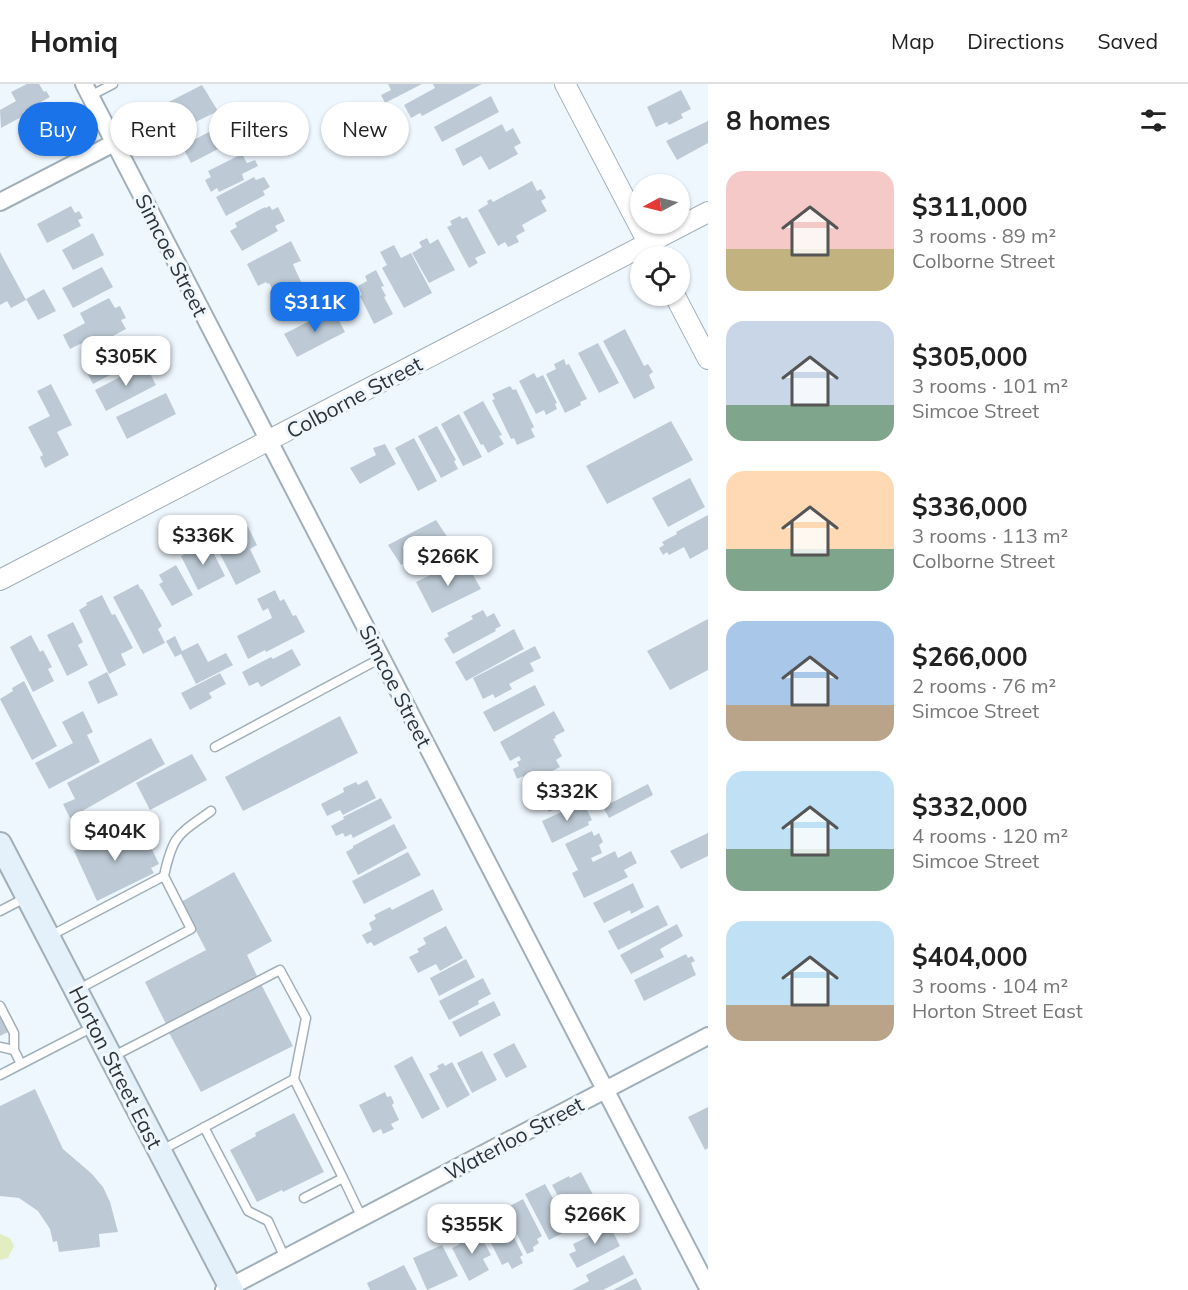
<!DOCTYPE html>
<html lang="en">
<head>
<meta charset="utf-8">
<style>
	body { margin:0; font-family:Mulish,sans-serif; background:#f2f2f2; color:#222; height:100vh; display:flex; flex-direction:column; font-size:22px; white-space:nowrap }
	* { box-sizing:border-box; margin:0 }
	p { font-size:20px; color:#767676 }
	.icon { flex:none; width:33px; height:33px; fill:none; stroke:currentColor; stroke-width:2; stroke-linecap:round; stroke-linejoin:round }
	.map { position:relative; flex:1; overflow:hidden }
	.side { display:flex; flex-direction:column; background:#fff; width:480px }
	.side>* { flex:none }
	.top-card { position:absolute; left:18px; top:18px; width:570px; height:54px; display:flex; gap:12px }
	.needle { width:39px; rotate:263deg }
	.controls { position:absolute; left:630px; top:90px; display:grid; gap:12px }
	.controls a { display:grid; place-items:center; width:60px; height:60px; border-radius:50%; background:#fff; box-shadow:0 2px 4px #0004; font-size:30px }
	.price { position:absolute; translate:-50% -51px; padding:0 14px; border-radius:12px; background:#fff; color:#222; font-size:20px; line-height:39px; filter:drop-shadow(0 2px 3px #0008) }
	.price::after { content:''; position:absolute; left:50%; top:36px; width:18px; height:14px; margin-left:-9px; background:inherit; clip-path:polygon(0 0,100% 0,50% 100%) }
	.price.current { background:#1a73e8; color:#fff }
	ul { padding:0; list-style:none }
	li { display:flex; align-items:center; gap:18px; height:150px; padding:0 18px }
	li span { display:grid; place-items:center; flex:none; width:168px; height:120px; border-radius:18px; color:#555 }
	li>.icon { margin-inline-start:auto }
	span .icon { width:72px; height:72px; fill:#fffc; stroke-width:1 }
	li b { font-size:26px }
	h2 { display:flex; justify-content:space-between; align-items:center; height:72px; padding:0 18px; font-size:26px }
	.tag { padding:0 21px; border-radius:27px; background:#fff; box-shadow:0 2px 4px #0004; font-size:21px; line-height:54px }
	.tag.current { background:#1a73e8; color:#fff }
	header { display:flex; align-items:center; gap:36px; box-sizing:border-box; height:84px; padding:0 30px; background:#fff; border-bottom:2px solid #e0e0e0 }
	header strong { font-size:28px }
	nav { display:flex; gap:33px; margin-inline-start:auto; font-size:21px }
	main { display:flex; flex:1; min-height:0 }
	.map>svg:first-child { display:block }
	.green { fill:#e2eec2 }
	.building { fill:#bdcad5 }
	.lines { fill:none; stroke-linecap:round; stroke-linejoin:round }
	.service-casing { stroke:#a1afb8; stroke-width:11 }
	.minor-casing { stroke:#a1afb8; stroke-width:20 }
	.tertiary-casing { stroke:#a1afb8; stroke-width:22 }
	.secondary-casing { stroke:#a1afb8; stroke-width:26 }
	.service { stroke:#fff; stroke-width:8 }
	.minor { stroke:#fff; stroke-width:16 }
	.tertiary { stroke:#fff; stroke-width:20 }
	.secondary { stroke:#e5f1fa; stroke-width:22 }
	.labels { text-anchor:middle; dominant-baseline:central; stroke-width:6; stroke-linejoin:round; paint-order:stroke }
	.street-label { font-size:21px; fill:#2c3236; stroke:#eff7fe }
</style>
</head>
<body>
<header>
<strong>Homiq</strong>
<nav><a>Map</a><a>Directions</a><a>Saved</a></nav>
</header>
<main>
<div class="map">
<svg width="708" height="1206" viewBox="0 0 708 1206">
	<rect width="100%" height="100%" fill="#eff7fe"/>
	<path class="green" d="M 0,1150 L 10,1154 L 14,1162 L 8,1174 L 0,1176 Z"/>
	<path class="building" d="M 27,0 L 39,0 L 44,8 L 46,7 L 50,13 L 23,28 L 25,31 L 1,44 L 0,26 L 16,17 L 11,8 Z
		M 388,0 L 422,0 L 385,19 L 381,11 L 391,6 Z
		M 433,0 L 482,0 L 422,32 L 420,29 L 411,34 L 404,21 L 435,4 Z
		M 202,1 L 218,27 L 165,53 L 151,27 Z
		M 681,6 L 691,25 L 681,30 L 683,34 L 669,41 L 667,38 L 656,43 L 647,23 Z
		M 491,12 L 499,28 L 442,58 L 434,43 Z
		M 251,26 L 259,44 L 191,79 L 182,62 Z
		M 51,30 L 61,48 L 31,65 L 21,47 Z
		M 708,37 L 708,59 L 677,76 L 666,57 Z
		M 502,40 L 506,48 L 513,44 L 521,59 L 514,63 L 518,70 L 489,86 L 481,72 L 463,82 L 455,65 Z
		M 242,70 L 247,79 L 255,76 L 258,82 L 242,90 L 244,96 L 219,108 L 217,104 L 211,108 L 205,96 L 211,93 L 208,87 Z
		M 254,93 L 256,96 L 264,93 L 270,103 L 263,107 L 265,111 L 226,132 L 216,113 Z
		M 532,97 L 537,107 L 541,105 L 546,114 L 541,117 L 547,127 L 522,141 L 525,147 L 516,152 L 519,158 L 508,163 L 505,158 L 498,162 L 478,126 L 488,120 L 487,117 L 491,115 L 493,118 Z
		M 71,122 L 75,129 L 79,127 L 83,134 L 78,136 L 81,142 L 47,159 L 37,140 Z
		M 270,122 L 272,126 L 278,123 L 285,137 L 275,142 L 278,147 L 242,167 L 230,147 L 237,143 L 235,139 L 265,123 L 265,124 Z
		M 460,132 L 462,135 L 467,133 L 486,169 L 475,174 L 478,179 L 469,184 L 447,143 L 452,141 L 450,137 Z
		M 93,149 L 104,171 L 73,186 L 62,166 Z
		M 427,154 L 430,160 L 438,155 L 455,186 L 429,199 L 412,169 L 422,163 L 419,158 Z
		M 291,157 L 301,177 L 293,180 L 295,185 L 307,210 L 305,211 L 309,219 L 287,231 L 269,199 L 267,200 L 266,198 L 258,202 L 247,180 Z
		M 394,161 L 401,174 L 411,169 L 432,209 L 404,224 L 382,184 L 387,181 L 380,168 Z
		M 0,168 L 26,216 L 11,224 L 7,217 L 0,221 Z
		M 102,183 L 113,203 L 73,224 L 62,204 Z
		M 376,186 L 384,202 L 381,203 L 386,212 L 384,213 L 393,230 L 374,240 L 360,212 L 362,211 L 358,202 L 367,197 L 365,192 Z
		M 44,205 L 56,227 L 38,236 L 26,215 Z
		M 109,214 L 115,224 L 120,222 L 126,234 L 121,236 L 126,245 L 96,261 L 92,254 L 70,265 L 63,251 L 85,239 L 80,229 Z
		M 333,225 L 345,248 L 297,273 L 284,250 Z
		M 625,245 L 644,282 L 648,280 L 653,288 L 649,291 L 655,304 L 634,315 L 603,257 Z
		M 136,252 L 146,272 L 93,300 L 84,283 L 94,277 L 93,275 Z
		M 598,259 L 619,299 L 599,309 L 578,269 Z
		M 564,275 L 566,281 L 569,280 L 587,315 L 580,318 L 581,321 L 565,329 L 546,290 L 556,285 L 554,280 Z
		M 145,280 L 156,301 L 106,327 L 95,306 Z
		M 534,289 L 537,294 L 543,291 L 557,319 L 555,320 L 557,325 L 546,331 L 544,326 L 536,330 L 519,297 Z
		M 51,300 L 72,341 L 57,348 L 69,371 L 45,384 L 40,373 L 43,371 L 28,343 L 50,332 L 37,307 Z
		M 510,302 L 513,306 L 516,305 L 534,343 L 531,345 L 535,353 L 517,361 L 514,354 L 511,355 L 492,316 L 495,315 L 492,310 Z
		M 166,309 L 176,330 L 127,355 L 116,333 Z
		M 483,317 L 502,351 L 499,352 L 504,360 L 488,369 L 483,360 L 481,361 L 463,328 Z
		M 459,330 L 482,373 L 463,382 L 441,340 Z
		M 671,337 L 693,376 L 607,420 L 586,382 Z
		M 437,342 L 456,376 L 454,377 L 458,385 L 441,394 L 418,352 Z
		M 414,354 L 437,397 L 418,407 L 395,364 Z
		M 385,360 L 396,380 L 360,400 L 350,384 L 376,371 L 373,364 Z
		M 690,394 L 705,423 L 668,443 L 652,414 Z
		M 708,431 L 708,465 L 690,475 L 684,463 L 669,471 L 667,468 L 663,471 L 659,464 L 664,461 L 662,458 L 677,450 L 676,448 Z
		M 436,436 L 450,457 L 401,481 L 388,461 Z
		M 247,441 L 257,461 L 250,465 L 261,488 L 236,501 L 217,464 L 235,455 L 232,449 Z
		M 208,458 L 225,492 L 198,506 L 181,472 Z
		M 453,480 L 457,486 L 468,482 L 481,505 L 432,529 L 416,498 Z
		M 176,481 L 193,511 L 172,522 L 159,500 L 163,498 L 159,491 Z
		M 138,500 L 141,506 L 142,505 L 162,542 L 158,545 L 165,559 L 143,570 L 113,513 Z
		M 275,506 L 280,517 L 284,515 L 293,532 L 296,531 L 305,548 L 266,568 L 265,566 L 248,575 L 237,552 L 272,534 L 268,524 L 263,527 L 257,515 Z
		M 102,511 L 112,531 L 115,530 L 133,564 L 121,570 L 126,581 L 109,590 L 79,526 L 87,521 L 86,519 Z
		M 483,526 L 487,533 L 494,529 L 501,542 L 495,545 L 496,547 L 453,570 L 444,555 L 449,552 L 447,549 L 473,535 L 471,532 Z
		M 708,535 L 708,586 L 670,606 L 647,567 Z
		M 73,538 L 83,558 L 78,561 L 88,581 L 67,592 L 47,551 Z
		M 514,545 L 524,565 L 466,597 L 455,578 Z
		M 31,551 L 40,568 L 43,566 L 52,583 L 48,585 L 54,597 L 33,608 L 10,563 Z
		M 175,552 L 182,567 L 198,559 L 208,578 L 226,569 L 233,581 L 196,600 L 181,570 L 175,573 L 166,557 Z
		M 535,562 L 541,574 L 530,579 L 534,587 L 509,600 L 512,605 L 495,614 L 493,610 L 483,615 L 473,594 Z
		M 292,565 L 301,581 L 261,603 L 258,598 L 249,602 L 242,588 L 271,573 L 273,575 Z
		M 107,588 L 118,611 L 98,620 L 88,598 Z
		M 220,589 L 226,600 L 209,609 L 212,614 L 190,626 L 181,609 Z
		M 24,597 L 57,662 L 32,676 L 0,615 L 13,607 L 12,604 Z
		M 535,601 L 545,621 L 494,648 L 483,628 Z
		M 83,627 L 93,648 L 87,651 L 100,678 L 49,705 L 35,679 L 73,659 L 62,638 Z
		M 554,627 L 565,647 L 555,652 L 556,654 L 553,655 L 562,672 L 556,676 L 560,683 L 527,700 L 523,692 L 517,695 L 513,685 L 519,682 L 517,678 L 521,676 L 519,672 L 510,677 L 500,658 Z
		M 340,632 L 358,669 L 243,727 L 225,693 Z
		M 151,654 L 165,680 L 70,734 L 63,720 L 75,715 L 67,699 Z
		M 192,670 L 207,696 L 150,726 L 136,699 Z
		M 563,687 L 576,712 L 564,717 L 565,720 L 549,728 L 545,720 L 539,723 L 533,712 L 539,709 L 535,701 Z
		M 367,696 L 376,714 L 343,731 L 340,726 L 327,732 L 321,720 L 344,708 L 343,704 L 356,698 L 358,701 Z
		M 648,700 L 653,711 L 609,734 L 603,723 Z
		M 381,714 L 392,734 L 353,754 L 351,750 L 345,753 L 343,749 L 336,752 L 331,742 L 344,735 L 343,733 Z
		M 583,718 L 592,736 L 588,738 L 589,741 L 552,759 L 542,737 Z
		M 394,740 L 407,764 L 358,791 L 346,768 L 353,764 L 353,762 Z
		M 127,741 L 138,764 L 149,759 L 159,780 L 151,784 L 154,789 L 97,817 L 74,767 Z
		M 592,747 L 594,752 L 599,749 L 603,758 L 599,761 L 602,769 L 591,774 L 593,778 L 615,767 L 618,774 L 631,767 L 637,779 L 624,786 L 628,793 L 584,814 L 572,789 L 578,786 L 565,760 Z
		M 708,749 L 708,772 L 681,785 L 670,767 Z
		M 408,768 L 421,791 L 364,820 L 352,797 Z
		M 234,788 L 272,857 L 247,871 L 258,894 L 166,940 L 145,898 L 206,866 L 181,818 Z
		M 633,799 L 644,823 L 631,830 L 630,826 L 604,839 L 593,819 Z
		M 433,805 L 443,826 L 374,862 L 371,858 L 367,860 L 362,851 L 372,846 L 369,839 L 376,835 L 374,831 L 390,823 L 392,826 Z
		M 658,821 L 668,841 L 618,866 L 608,847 Z
		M 677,840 L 683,852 L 660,865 L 664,873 L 631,890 L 620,871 Z
		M 446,842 L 463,874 L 440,887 L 436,880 L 418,889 L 409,873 L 419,868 L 417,865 L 426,860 L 423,854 Z
		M 686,870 L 688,874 L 692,872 L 695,877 L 691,879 L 696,891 L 644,917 L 634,896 Z
		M 466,875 L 475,893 L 439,912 L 430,894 Z
		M 483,894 L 491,910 L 478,917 L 479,920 L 449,936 L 439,917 Z
		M 261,900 L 293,962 L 201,1008 L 168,947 Z
		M 494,917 L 501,931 L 460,953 L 452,938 Z
		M 0,933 L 8,948 L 0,952 Z
		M 514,959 L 527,983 L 506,994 L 493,970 Z
		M 482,967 L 497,996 L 472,1009 L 457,979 Z
		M 412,972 L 440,1025 L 422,1035 L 394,982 Z
		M 452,978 L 470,1011 L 447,1024 L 429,990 L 439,985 L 437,982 L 443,979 L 445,982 Z
		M 35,1005 L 63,1065 L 92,1090 L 103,1103 L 110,1118 L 118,1148 L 99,1150 L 100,1163 L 59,1168 L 57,1157 L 53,1158 L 50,1145 L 38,1127 L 19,1114 L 0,1112 L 0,1022 Z
		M 385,1008 L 387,1013 L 391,1012 L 394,1019 L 392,1021 L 399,1036 L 391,1040 L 394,1045 L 383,1050 L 381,1045 L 373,1049 L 359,1021 Z
		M 708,1023 L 708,1064 L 705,1066 L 688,1033 Z
		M 294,1029 L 324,1088 L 283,1108 L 282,1106 L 257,1118 L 230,1066 L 256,1052 L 255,1049 Z
		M 581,1088 L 599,1122 L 572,1137 L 552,1101 L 569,1092 L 570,1094 Z
		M 545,1100 L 566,1138 L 559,1142 L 563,1149 L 549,1156 L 525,1110 Z
		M 523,1115 L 542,1152 L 537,1155 L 539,1159 L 533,1163 L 534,1167 L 527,1170 L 504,1125 Z
		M 500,1126 L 523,1171 L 520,1173 L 523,1179 L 512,1185 L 508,1178 L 502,1181 L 483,1143 L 490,1139 L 487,1132 Z
		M 607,1136 L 620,1162 L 577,1184 L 569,1170 L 576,1167 L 573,1160 L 594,1150 L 590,1144 Z
		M 468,1148 L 471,1153 L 479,1149 L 491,1171 L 483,1175 L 489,1186 L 469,1197 L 452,1164 L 460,1160 L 457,1154 Z
		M 442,1161 L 458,1192 L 427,1206 L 413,1174 Z
		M 624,1171 L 634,1190 L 603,1206 L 572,1206 L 589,1197 L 586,1191 Z
		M 404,1181 L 417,1206 L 370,1206 L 367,1199 Z
		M 636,1194 L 642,1206 L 613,1206 Z"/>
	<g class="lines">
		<g class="service-casing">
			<path id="service" d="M 90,12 L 113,0
				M 215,663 L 381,574
				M 164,792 C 173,750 178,751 211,727
				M 0,827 L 25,814
				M 50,852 L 164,792 L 191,845 L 77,906
				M 0,922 L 14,949 L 14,966 L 21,980
				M 0,963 L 14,966
				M 112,973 L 280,886 L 306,934 L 294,995
				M 0,991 L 93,943
				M 204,1043 L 248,1127 L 268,1137 L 285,1174
				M 160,1067 L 294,995 L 343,1094
				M 304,1114 L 343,1094 L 362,1134"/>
		</g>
		<g class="minor-casing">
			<path id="minor" d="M 84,0 L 708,1204
				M 0,118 L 114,59
				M 224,1206 L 708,952"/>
		</g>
		<g class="tertiary-casing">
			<path id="tertiary" d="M 565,0 L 655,172
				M 675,212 L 708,275
				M 0,496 L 708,128"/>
		</g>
		<g class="secondary-casing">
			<path id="secondary" d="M 0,760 L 232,1206"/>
		</g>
		<use href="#service" class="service"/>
		<use href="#minor" class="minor"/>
		<use href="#tertiary" class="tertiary"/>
		<use href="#secondary" class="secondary"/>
	</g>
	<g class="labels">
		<g class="street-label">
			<text transform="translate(172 171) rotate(63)">Simcoe Street</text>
			<text transform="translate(354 313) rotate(-28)">Colborne Street</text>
			<text transform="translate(396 602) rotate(63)">Simcoe Street</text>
			<text transform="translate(116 983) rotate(63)">Horton Street East</text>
			<text transform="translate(514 1054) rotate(-28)">Waterloo Street</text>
		</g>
	</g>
</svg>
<div class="controls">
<a><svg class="needle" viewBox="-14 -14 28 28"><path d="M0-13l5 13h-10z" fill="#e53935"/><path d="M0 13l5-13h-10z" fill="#767676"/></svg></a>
<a><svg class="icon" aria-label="locate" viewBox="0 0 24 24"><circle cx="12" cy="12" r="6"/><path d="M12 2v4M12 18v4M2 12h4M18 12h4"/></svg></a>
</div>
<b class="price current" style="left:315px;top:249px">$311K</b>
<b class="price" style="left:126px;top:303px">$305K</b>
<b class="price" style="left:203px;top:482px">$336K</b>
<b class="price" style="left:448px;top:503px">$266K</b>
<b class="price" style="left:567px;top:738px">$332K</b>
<b class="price" style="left:115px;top:778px">$404K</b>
<b class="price" style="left:595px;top:1161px">$266K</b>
<b class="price" style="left:472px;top:1171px">$355K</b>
<div class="top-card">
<a class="tag current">Buy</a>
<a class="tag">Rent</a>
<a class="tag">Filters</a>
<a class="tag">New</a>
</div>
</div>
<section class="side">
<h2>8 homes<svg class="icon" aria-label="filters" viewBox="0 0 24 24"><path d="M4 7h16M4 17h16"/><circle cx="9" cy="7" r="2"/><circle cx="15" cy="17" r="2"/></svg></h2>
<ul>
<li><span style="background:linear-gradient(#f6c9c9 65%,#c2b280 0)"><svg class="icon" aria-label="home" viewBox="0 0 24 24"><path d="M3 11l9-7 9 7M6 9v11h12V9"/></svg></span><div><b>$311,000</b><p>3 rooms · 89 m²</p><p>Colborne Street</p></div></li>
<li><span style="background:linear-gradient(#c9d6e8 70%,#7fa58c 0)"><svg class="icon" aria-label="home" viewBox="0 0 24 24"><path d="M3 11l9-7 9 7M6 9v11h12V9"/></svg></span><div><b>$305,000</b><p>3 rooms · 101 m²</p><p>Simcoe Street</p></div></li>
<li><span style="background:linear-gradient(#ffd9b3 65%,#7fa58c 0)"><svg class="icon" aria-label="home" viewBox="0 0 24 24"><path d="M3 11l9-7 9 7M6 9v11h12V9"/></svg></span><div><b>$336,000</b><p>3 rooms · 113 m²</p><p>Colborne Street</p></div></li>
<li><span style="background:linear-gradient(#a9c7e8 70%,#b9a48a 0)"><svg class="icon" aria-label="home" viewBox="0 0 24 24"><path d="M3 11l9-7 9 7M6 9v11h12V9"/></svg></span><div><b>$266,000</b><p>2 rooms · 76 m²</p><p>Simcoe Street</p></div></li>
<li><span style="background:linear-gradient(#bfe0f5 65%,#7fa58c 0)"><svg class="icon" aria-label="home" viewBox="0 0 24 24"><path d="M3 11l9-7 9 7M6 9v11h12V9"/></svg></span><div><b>$332,000</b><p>4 rooms · 120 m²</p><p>Simcoe Street</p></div></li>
<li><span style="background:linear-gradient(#bfe0f5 70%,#b9a48a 0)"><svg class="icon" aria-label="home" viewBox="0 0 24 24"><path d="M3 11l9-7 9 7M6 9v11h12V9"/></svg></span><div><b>$404,000</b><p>3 rooms · 104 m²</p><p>Horton Street East</p></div></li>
</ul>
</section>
</main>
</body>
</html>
